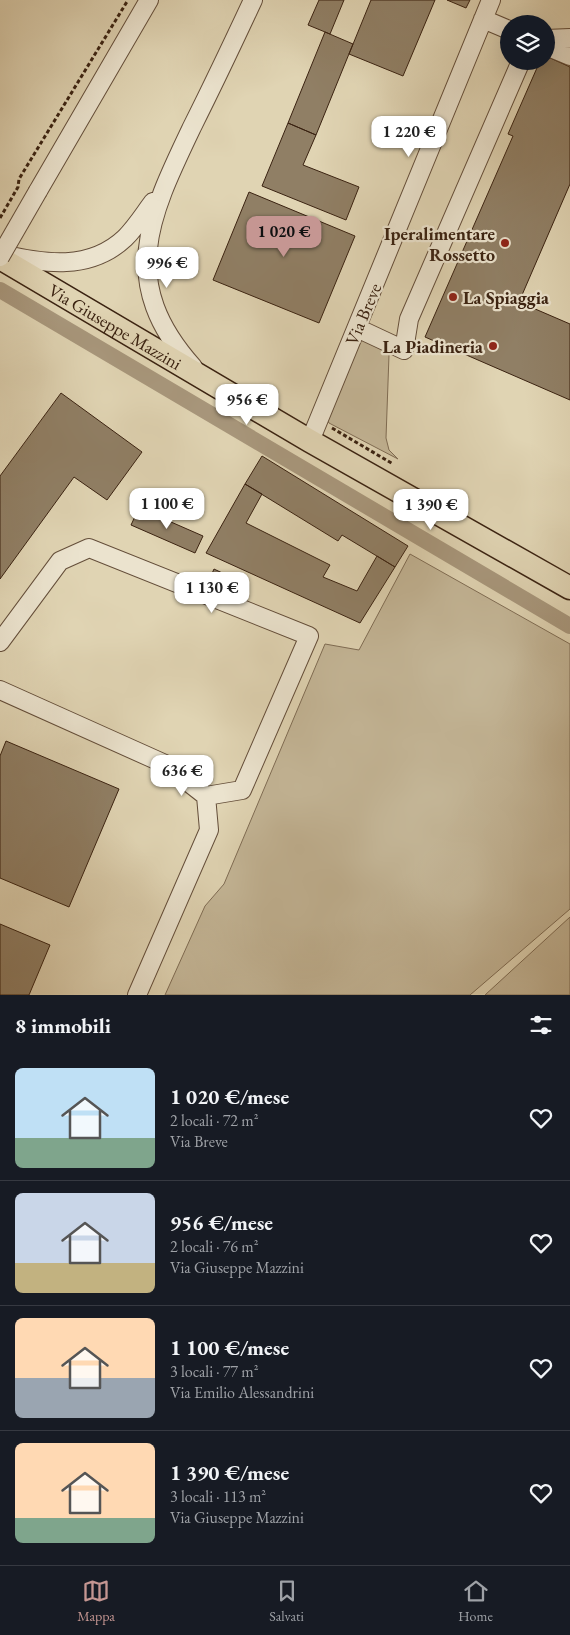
<!DOCTYPE html>
<html lang="it">
<head>
<meta charset="utf-8">
<style>
	body { margin:0; font-family:"EB Garamond",serif; background:#20242c; color:#f1f3f6; height:100vh; display:flex; flex-direction:column; font-size:19px; white-space:nowrap }
	* { box-sizing:border-box; margin:0 }
	p { font-size:16px; color:#9ea1a6 }
	.icon { flex:none; width:28px; height:28px; fill:none; stroke:currentColor; stroke-width:2; stroke-linecap:round; stroke-linejoin:round }
	.map { position:relative; height:995px; overflow:hidden }
	.drawer { display:flex; flex-direction:column; background:#171b24; flex:1 }
	.drawer>* { flex:none }
	.buttons { position:absolute; left:500px; top:15px; display:grid; gap:10px }
	.buttons a { display:grid; place-items:center; width:55px; height:55px; border-radius:50%; background:#171b24; box-shadow:0 5px 20px #0002; font-size:25px }
	.price { position:absolute; translate:-50% -42px; padding:0 11px; border-radius:10px; background:#fff; color:#222; font-size:16px; line-height:32px; filter:drop-shadow(0 1px 2px #0008) }
	.price::after { content:''; position:absolute; left:50%; top:30px; width:15px; height:11px; margin-left:-8px; background:inherit; clip-path:polygon(0 0,100% 0,50% 100%) }
	.price.selected { background:#c59692; color:#111 }
	ul { padding:0; list-style:none }
	li { display:flex; align-items:center; gap:15px; height:125px; padding:0 15px }
	li+li { border-top:1px solid #363941 }
	li span { display:grid; place-items:center; flex:none; width:140px; height:100px; border-radius:8px; color:#555 }
	li>.icon { margin-inline-start:auto }
	span .icon { width:60px; height:60px; fill:#fffc; stroke-width:1 }
	li b { font-size:21px }
	h2 { display:flex; justify-content:space-between; align-items:center; height:60px; padding:0 15px; font-size:21px }
	.dock { display:flex; justify-content:space-around; align-items:center; height:70px; border-top:1px solid #363941; background:#171b24; font-size:14px; color:#9ea1a6 }
	.dock a { display:grid; justify-items:center; gap:2px }
	.dock .selected { color:#c59692 }
	.map>svg:first-child { display:block }
	.green { fill:#c4b697; stroke:#7f6c54 }
	.lines { fill:none; stroke-linecap:round; stroke-linejoin:round }
	.canal { stroke:#a8977c; stroke-width:16 }
	.building { fill:#907f65; stroke:#3a2211 }
	.minor-casing { stroke:#644e3a; stroke-width:20 }
	.major-casing { stroke:#3a2211; stroke-width:25 }
	.path { stroke:#3a2211; stroke-width:3; stroke-dasharray:4 2.5; stroke-linecap:butt }
	.minor { stroke:#ebe3ce; stroke-width:18 }
	.major { stroke:#e0d4b3; stroke-width:22 }
	.minor-bridge-casing { stroke:#644e3a; stroke-width:20; stroke-linecap:butt }
	.minor-bridge { stroke:#ebe3ce; stroke-width:18 }
	.poi-dot { fill:#8f2418; stroke:#ebe3ce; stroke-width:2 }
	.labels { text-anchor:middle; dominant-baseline:central; stroke-width:4.5; stroke-linejoin:round; paint-order:stroke }
	.poi-label { font-size:18px; font-weight:bold; fill:#3a2211; stroke:#ebe3ce; text-anchor:end }
	.street-label { font-size:18px; fill:#3a2211; stroke:#ebe3ce }
</style>
</head>
<body>
<div class="map">
<svg width="570" height="995" viewBox="0 0 570 995">
	<rect width="100%" height="100%" fill="#e0d4b3"/>
	<filter id="stains"><feTurbulence type="fractalNoise" baseFrequency=".004" numOctaves="4"/><feColorMatrix values="0 0 0 0 .2 0 0 0 0 .09 0 0 0 0 .02 0 0 0 .5 -.17"/></filter>
	<radialGradient id="worn" r=".72"><stop offset=".6" stop-color="#630" stop-opacity="0"/><stop offset="1" stop-color="#630" stop-opacity=".3"/></radialGradient>
	<path class="green" d="M 367,339 L 386,346 L 389,355 L 386,438 L 389,450 L 398,459 L 329,423 L 326,418 L 360,341 Z
		M 410,554 L 570,644 L 570,909 L 470,995 L 165,995 L 205,906 L 224,884 L 325,644 L 359,650 Z
		M 570,917 L 570,995 L 485,995 Z"/>
	<g class="lines">
		<path class="canal" d="M 0,290 L 570,626"/>
	</g>
	<path class="building" d="M 319,0 L 344,0 L 330,34 L 308,25 Z
		M 371,0 L 435,0 L 403,76 L 349,54 Z
		M 447,0 L 470,0 L 466,8 Z
		M 325,32 L 353,44 L 316,135 L 288,123 Z
		M 546,56 L 570,67 L 570,184 L 519,302 L 570,324 L 570,400 L 425,337 L 513,136 L 508,134 L 540,61 L 546,61 Z
		M 288,123 L 316,135 L 303,165 L 359,187 L 346,220 L 262,186 Z
		M 249,192 L 355,236 L 319,323 L 213,280 Z
		M 61,393 L 142,452 L 107,500 L 74,477 L 0,579 L 0,476 Z
		M 262,456 L 408,546 L 395,567 L 342,535 L 338,541 L 245,484 Z
		M 245,484 L 262,494 L 246,523 L 330,565 L 323,577 L 357,591 L 377,556 L 395,567 L 360,623 L 206,553 Z
		M 139,508 L 203,536 L 195,553 L 131,525 Z
		M 214,569 L 245,584 L 237,600 L 207,585 Z
		M 6,741 L 119,789 L 69,907 L 0,878 L 0,756 Z
		M 0,924 L 50,945 L 29,995 L 0,995 Z"/>
	<g class="lines">
		<g class="minor-casing">
			<path id="minor" d="M 483,19 L 509,30
				M 546,39 L 570,38
				M 546,46 L 570,56
				M 38,191 L 149,0
				M 2,254 C 44,264 90,271 125,238 C 136,227 144,214 153,202
				M 357,328 L 404,350 L 409,319 L 521,61
				M 193,367 C 117,282 149,217 192,127 C 213,85 233,43 253,0
				M 310,441 L 491,0
				M 0,642 L 60,561 L 89,548 L 309,636 L 242,790 L 206,796
				M 0,690 L 165,764 L 206,796 L 209,830 L 137,995"/>
		</g>
		<g class="major-casing">
			<g id="major">
				<path id="s1" d="M 0,258 L 310,441 L 570,588"/>
			</g>
		</g>
		<path class="path" d="M 0,218 L 18,187 L 19,179 L 128,0
			M 332,428 L 393,464"/>
		<use href="#minor" class="minor"/>
		<use href="#major" class="major"/>
		<g class="minor-bridge-casing">
			<path id="minor-bridge" d="M 0,257 L 38,191"/>
		</g>
		<use href="#minor-bridge" class="minor-bridge"/>
	</g>
	<g class="poi-dot">
		<circle cx="505" cy="243" r="5"/>
		<circle cx="453" cy="297" r="5"/>
		<circle cx="493" cy="346" r="5"/>
	</g>
	<g class="labels">
		<g class="poi-label">
			<text x="495" y="233">Iperalimentare<tspan x="495" dy="21">Rossetto</tspan></text>
			<text x="463" y="297" text-anchor="start">La Spiaggia</text>
			<text x="483" y="346">La Piadineria</text>
		</g>
		<g class="street-label">
			<text transform="translate(363 314) rotate(-67)">Via Breve</text>
			<text stroke="none"><textPath href="#s1" startOffset="134">Via Giuseppe Mazzini</textPath></text>
		</g>
	</g>
	<rect width="100%" height="100%" filter="url(#stains)"/>
	<rect width="100%" height="100%" fill="url(#worn)"/>
</svg>
<div class="buttons">
<a><svg class="icon" aria-label="layers" viewBox="0 0 24 24"><path d="M12 4l9 5-9 5-9-5zM3 14l9 5 9-5"/></svg></a>
</div>
<b class="price" style="left:409px;top:158px">1 220 €</b>
<b class="price selected" style="left:284px;top:258px">1 020 €</b>
<b class="price" style="left:167px;top:289px">996 €</b>
<b class="price" style="left:247px;top:426px">956 €</b>
<b class="price" style="left:167px;top:530px">1 100 €</b>
<b class="price" style="left:431px;top:531px">1 390 €</b>
<b class="price" style="left:212px;top:614px">1 130 €</b>
<b class="price" style="left:182px;top:797px">636 €</b>
</div>
<section class="drawer">
<h2>8 immobili<svg class="icon" aria-label="filters" viewBox="0 0 24 24"><path d="M4 7h16M4 17h16"/><circle cx="9" cy="7" r="2"/><circle cx="15" cy="17" r="2"/></svg></h2>
<ul>
<li><span style="background:linear-gradient(#bfe0f5 70%,#7fa58c 0)"><svg class="icon" aria-label="home" viewBox="0 0 24 24"><path d="M3 11l9-7 9 7M6 9v11h12V9"/></svg></span><div><b>1 020 €/mese</b><p>2 locali · 72 m²</p><p>Via Breve</p></div><svg class="icon" aria-label="heart" viewBox="0 0 24 24"><path d="M12 20l-8-8c-3-5 5-10 8-4 3-6 11-1 8 4z"/></svg></li>
<li><span style="background:linear-gradient(#c9d6e8 70%,#c2b280 0)"><svg class="icon" aria-label="home" viewBox="0 0 24 24"><path d="M3 11l9-7 9 7M6 9v11h12V9"/></svg></span><div><b>956 €/mese</b><p>2 locali · 76 m²</p><p>Via Giuseppe Mazzini</p></div><svg class="icon" aria-label="heart" viewBox="0 0 24 24"><path d="M12 20l-8-8c-3-5 5-10 8-4 3-6 11-1 8 4z"/></svg></li>
<li><span style="background:linear-gradient(#ffd9b3 60%,#9aa5b1 0)"><svg class="icon" aria-label="home" viewBox="0 0 24 24"><path d="M3 11l9-7 9 7M6 9v11h12V9"/></svg></span><div><b>1 100 €/mese</b><p>3 locali · 77 m²</p><p>Via Emilio Alessandrini</p></div><svg class="icon" aria-label="heart" viewBox="0 0 24 24"><path d="M12 20l-8-8c-3-5 5-10 8-4 3-6 11-1 8 4z"/></svg></li>
<li><span style="background:linear-gradient(#ffd9b3 75%,#7fa58c 0)"><svg class="icon" aria-label="home" viewBox="0 0 24 24"><path d="M3 11l9-7 9 7M6 9v11h12V9"/></svg></span><div><b>1 390 €/mese</b><p>3 locali · 113 m²</p><p>Via Giuseppe Mazzini</p></div><svg class="icon" aria-label="heart" viewBox="0 0 24 24"><path d="M12 20l-8-8c-3-5 5-10 8-4 3-6 11-1 8 4z"/></svg></li>
</ul>
</section>
<nav class="dock">
<a class="selected"><svg class="icon" aria-label="map" viewBox="0 0 24 24"><path d="M3 6l6-2 6 2 6-2v14l-6 2-6-2-6 2zM9 4v14M15 6v14"/></svg>Mappa</a>
<a><svg class="icon" aria-label="saved" viewBox="0 0 24 24"><path d="M7 4h10v16l-5-4-5 4z"/></svg>Salvati</a>
<a><svg class="icon" aria-label="home" viewBox="0 0 24 24"><path d="M3 11l9-7 9 7M6 9v11h12V9"/></svg>Home</a>
</nav>
</body>
</html>
